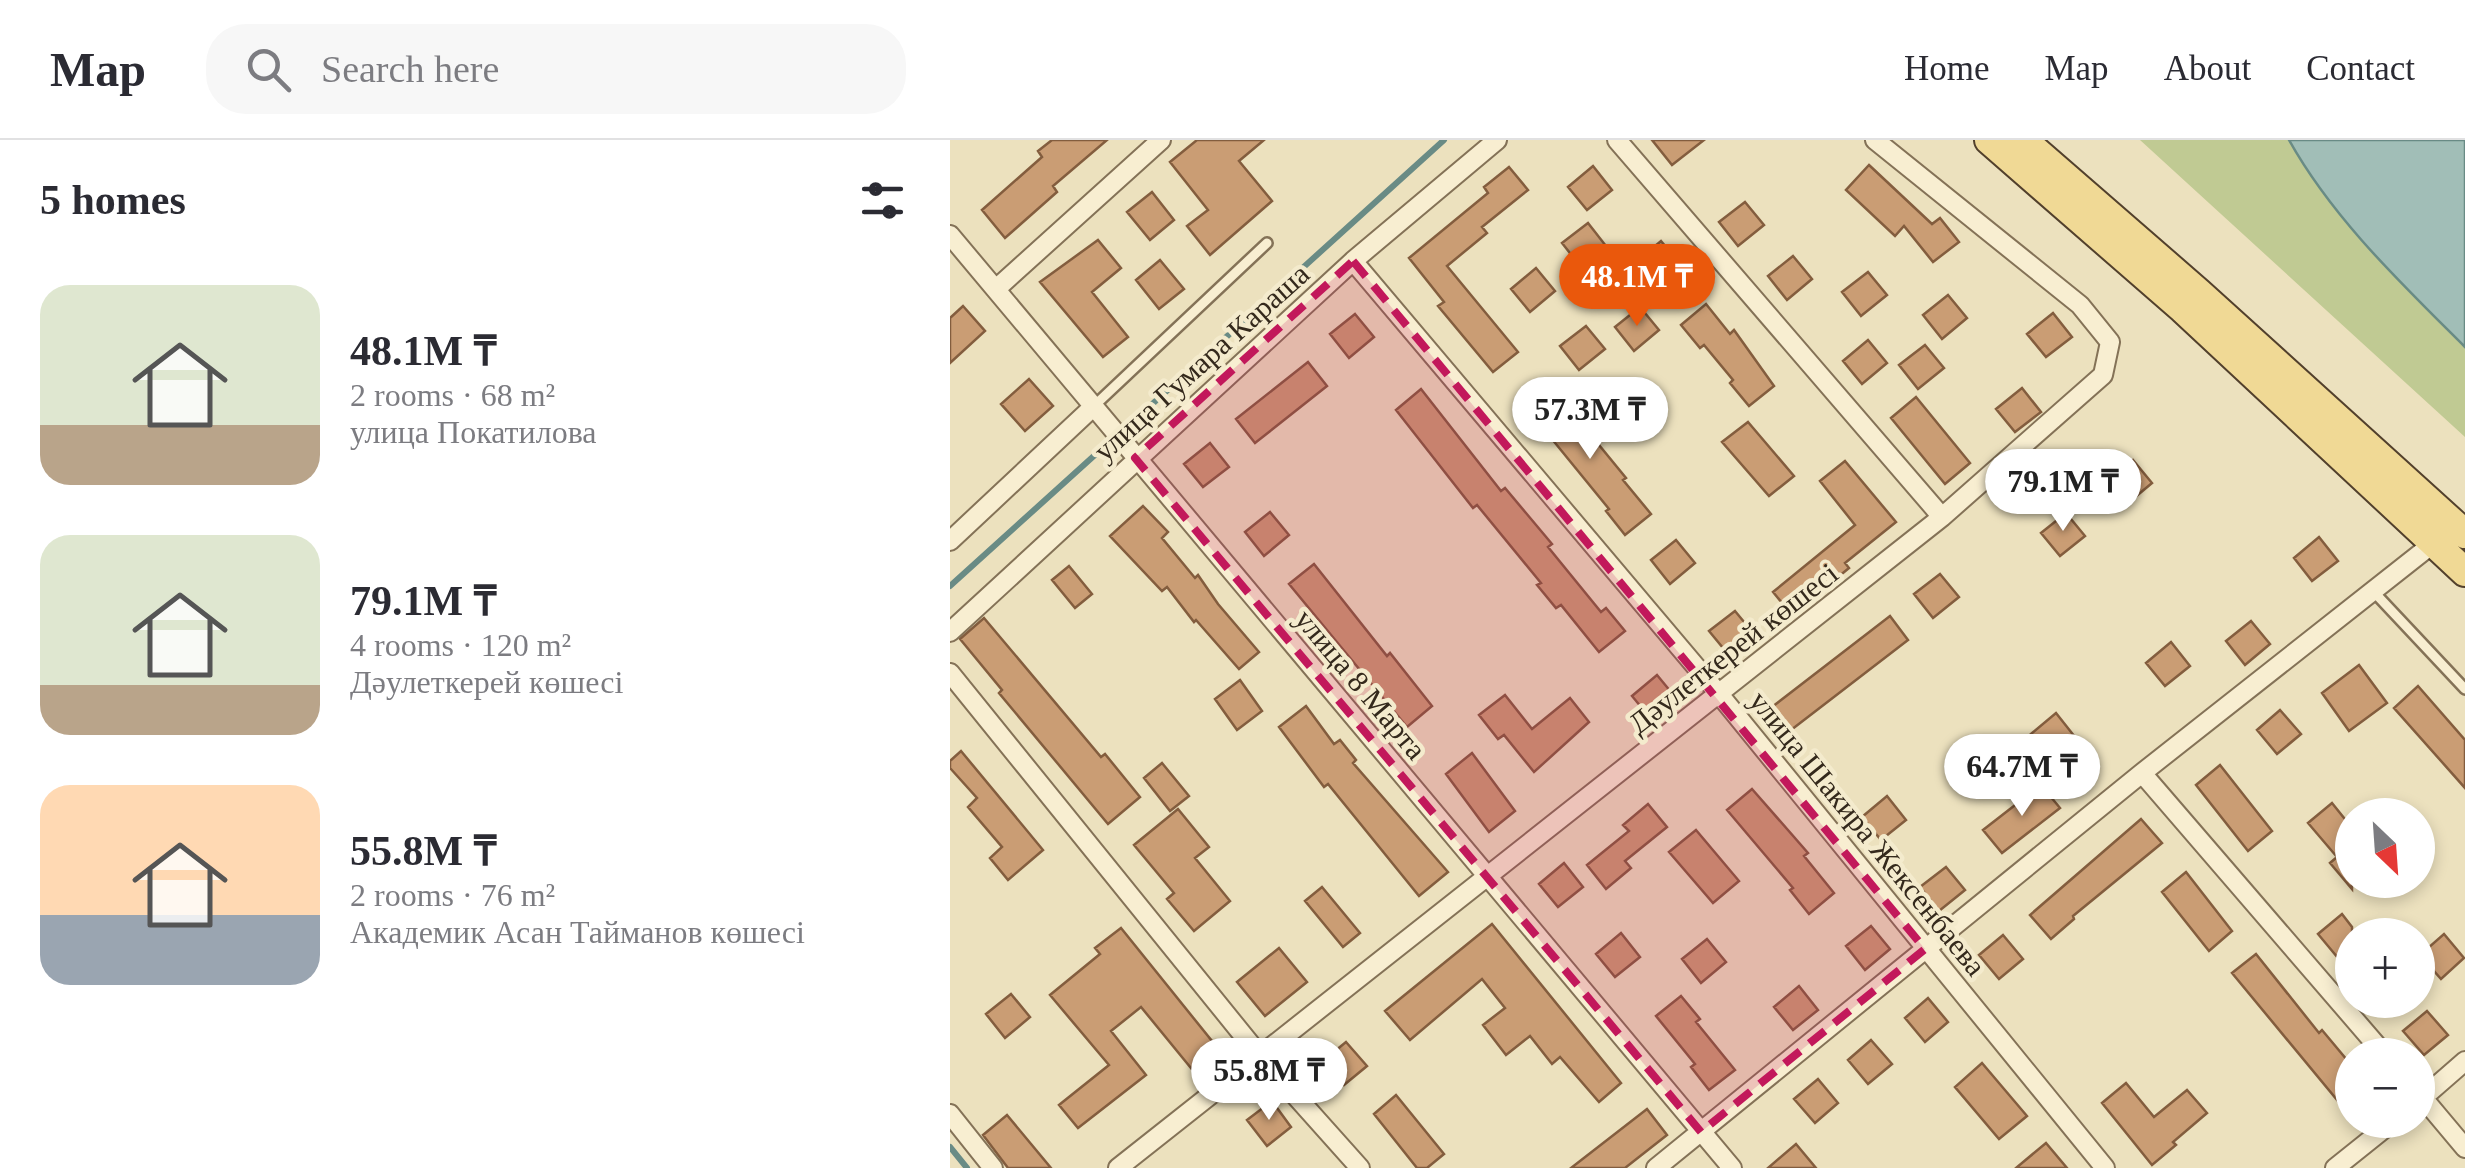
<!DOCTYPE html>
<html lang="en">
<head>
<meta charset="utf-8">
<style>
	body { margin:0; font-family:Georgia,serif; background:#f7f7f7; color:#2b2b33; height:100vh; display:flex; flex-direction:column; font-size:38px; white-space:nowrap }
	* { box-sizing:border-box; margin:0 }
	p { font-size:32px; color:#7c7c81 }
	.icon { flex:none; width:55px; height:55px; fill:none; stroke:currentColor; stroke-width:2; stroke-linecap:round; stroke-linejoin:round }
	.map { position:relative; flex:1; overflow:hidden }
	.panel { display:flex; flex-direction:column; background:#fff; width:950px }
	.panel>* { flex:none }
	.needle { width:65px; rotate:155deg }
	.controls { position:absolute; left:1385px; top:658px; display:grid; gap:20px }
	.controls a { display:grid; place-items:center; width:100px; height:100px; border-radius:50%; background:#fff; box-shadow:0 5px 15px #0003; font-size:50px }
	.price { position:absolute; translate:-50% -85px; padding:0 22px; border-radius:35px; background:#fff; color:#222; font-size:32px; line-height:65px; filter:drop-shadow(0 2px 5px #0008) }
	.price::after { content:''; position:absolute; left:50%; top:60px; width:30px; height:22px; margin-left:-15px; background:inherit; clip-path:polygon(0 0,100% 0,50% 100%) }
	.price.selected { background:#ea580c; color:#fff }
	ul { padding:0; list-style:none }
	li { display:flex; align-items:center; gap:30px; height:250px; padding:0 40px }
	li span { display:grid; place-items:center; flex:none; width:280px; height:200px; border-radius:30px; color:#555 }
	li>.icon { margin-inline-start:auto }
	span .icon { width:120px; height:120px; fill:#fffc; stroke-width:1 }
	li b { font-size:42px }
	h2 { display:flex; justify-content:space-between; align-items:center; height:120px; padding:0 40px; font-size:42px }
	header { display:flex; align-items:center; gap:60px; box-sizing:border-box; height:140px; padding:0 50px; background:#fff; border-bottom:2px solid #e1e1e2 }
	header strong { font-size:48px }
	nav { display:flex; gap:55px; margin-inline-start:auto; font-size:35px }
	.search { width:700px; height:90px; background:#f7f7f7; display:flex; align-items:center; gap:25px; box-sizing:border-box; padding:0 35px; border-radius:40px; color:#7c7c81; font-size:38px }
	main { display:flex; flex:1; min-height:0 }
	.map>svg:first-child { display:block }
	.green { fill:#c0ca93 }
	.water { fill:#a1beb7; stroke:#698b85; stroke-width:2.5 }
	.lines { fill:none; stroke-linecap:round; stroke-linejoin:round }
	.stream { stroke:#698b85; stroke-width:6 }
	.building { fill:#ca9d74; stroke:#835d3e; stroke-width:2.5 }
	.lane-casing { stroke:#847257; stroke-width:14 }
	.street-casing { stroke:#847257; stroke-width:22 }
	.primary-casing { stroke:#52402c; stroke-width:32 }
	.lane { stroke:#f8eed1; stroke-width:9 }
	.street { stroke:#f8eed1; stroke-width:18 }
	.primary { stroke:#f0d995; stroke-width:28 }
	.marked { fill:#c2185b; fill-opacity:0.2; stroke:#c2185b; stroke-width:8; stroke-dasharray:20 12; stroke-linejoin:round }
	.labels { text-anchor:middle; dominant-baseline:central; stroke-width:9; stroke-linejoin:round; paint-order:stroke }
	.street-label { font-size:30px; fill:#34291c; stroke:#f4ebcd }
</style>
</head>
<body>
<header>
<strong>Map</strong>
<div class="search"><svg class="icon" aria-label="search" viewBox="0 0 24 24"><circle cx="10" cy="10" r="6"/><path d="M15 15l6 6"/></svg>Search here</div>
<nav><a>Home</a><a>Map</a><a>About</a><a>Contact</a></nav>
</header>
<main>
<section class="panel">
<h2>5 homes<svg class="icon" aria-label="filters" viewBox="0 0 24 24"><path d="M4 7h16M4 17h16"/><circle cx="9" cy="7" r="2"/><circle cx="15" cy="17" r="2"/></svg></h2>
<ul>
<li><span style="background:linear-gradient(#dfe7d0 70%,#b9a48a 0)"><svg class="icon" aria-label="home" viewBox="0 0 24 24"><path d="M3 11l9-7 9 7M6 9v11h12V9"/></svg></span><div><b>48.1M ₸</b><p>2 rooms · 68 m²</p><p>улица Покатилова</p></div></li>
<li><span style="background:linear-gradient(#dfe7d0 75%,#b9a48a 0)"><svg class="icon" aria-label="home" viewBox="0 0 24 24"><path d="M3 11l9-7 9 7M6 9v11h12V9"/></svg></span><div><b>79.1M ₸</b><p>4 rooms · 120 m²</p><p>Дәулеткерей көшесі</p></div></li>
<li><span style="background:linear-gradient(#ffd9b3 65%,#9aa5b1 0)"><svg class="icon" aria-label="home" viewBox="0 0 24 24"><path d="M3 11l9-7 9 7M6 9v11h12V9"/></svg></span><div><b>55.8M ₸</b><p>2 rooms · 76 m²</p><p>Академик Асан Тайманов көшесі</p></div></li>
</ul>
</section>
<div class="map">
<svg width="1515" height="1028" viewBox="0 0 1515 1028">
	<rect width="100%" height="100%" fill="#ece1be"/>
	<path class="green" d="M 1190,0 L 1339,0 C 1383,79 1452,144 1515,207 L 1515,297 Z"/>
	<path class="water" d="M 1339,0 L 1515,0 L 1515,207 C 1452,144 1383,79 1339,0 Z"/>
	<g class="lines">
		<path class="stream" d="M 189,276 L 494,0
			M 0,446 L 146,314
			M 0,1007 L 17,1028"/>
	</g>
	<path class="building" d="M 102,0 L 157,0 L 103,46 L 107,52 L 55,98 L 32,70 L 92,17 L 88,11 Z
		M 247,0 L 314,0 L 289,21 L 322,61 L 260,115 L 237,86 L 258,70 L 220,22 Z
		M 702,0 L 754,0 L 722,25 Z
		M 919,25 L 982,84 L 990,78 L 1009,102 L 983,122 L 954,86 L 945,96 L 896,50 Z
		M 643,26 L 662,50 L 637,70 L 618,47 Z
		M 559,27 L 578,50 L 532,87 L 537,93 L 497,126 L 568,212 L 543,232 L 488,166 L 494,162 L 459,118 L 538,53 L 534,47 Z
		M 202,52 L 224,80 L 200,100 L 177,72 Z
		M 795,62 L 814,85 L 788,106 L 769,82 Z
		M 638,83 L 656,106 L 631,127 L 612,103 Z
		M 148,100 L 171,128 L 142,152 L 178,197 L 153,217 L 90,142 Z
		M 711,101 L 730,124 L 704,145 L 686,122 Z
		M 843,116 L 862,139 L 837,160 L 818,136 Z
		M 210,120 L 234,149 L 209,169 L 186,140 Z
		M 586,128 L 605,151 L 580,172 L 561,149 Z
		M 918,132 L 937,155 L 911,176 L 892,152 Z
		M 998,155 L 1017,178 L 992,199 L 973,175 Z
		M 756,164 L 780,194 L 784,190 L 824,246 L 799,266 L 780,243 L 783,240 L 754,205 L 750,208 L 731,185 Z
		M 13,166 L 35,191 L 0,223 L 0,178 Z
		M 690,167 L 709,190 L 684,211 L 665,187 Z
		M 1103,173 L 1122,197 L 1096,217 L 1077,194 Z
		M 405,174 L 424,197 L 399,218 L 380,194 Z
		M 636,186 L 655,209 L 629,230 L 610,206 Z
		M 918,200 L 937,223 L 912,244 L 893,221 Z
		M 975,205 L 994,228 L 968,249 L 949,225 Z
		M 358,222 L 377,246 L 305,303 L 286,279 Z
		M 79,239 L 103,266 L 75,291 L 51,264 Z
		M 1072,248 L 1091,272 L 1065,292 L 1046,269 Z
		M 471,249 L 551,351 L 555,348 L 602,404 L 598,407 L 651,472 L 656,468 L 675,491 L 649,512 L 611,465 L 606,468 L 587,445 L 591,443 L 527,365 L 523,368 L 446,270 Z
		M 604,250 L 676,338 L 673,340 L 701,374 L 675,395 L 656,371 L 659,369 L 579,271 Z
		M 966,257 L 1020,323 L 995,344 L 941,278 Z
		M 798,282 L 844,336 L 819,356 L 772,302 Z
		M 260,303 L 279,327 L 253,347 L 234,324 Z
		M 1183,320 L 1202,343 L 1177,364 L 1158,340 Z
		M 895,321 L 946,382 L 895,423 L 899,428 L 842,475 L 823,452 L 905,385 L 870,341 Z
		M 193,366 L 218,392 L 212,398 L 245,438 L 248,435 L 268,464 L 309,512 L 289,529 L 246,480 L 244,482 L 217,447 L 212,451 L 160,396 Z
		M 320,372 L 339,395 L 314,416 L 295,392 Z
		M 1116,373 L 1135,396 L 1110,416 L 1091,393 Z
		M 1369,397 L 1388,421 L 1362,441 L 1344,418 Z
		M 726,400 L 745,423 L 720,444 L 701,420 Z
		M 364,424 L 437,516 L 440,513 L 482,566 L 457,587 L 339,444 Z
		M 119,426 L 142,454 L 125,468 L 102,440 Z
		M 990,434 L 1009,457 L 983,478 L 964,454 Z
		M 785,471 L 804,494 L 778,514 L 759,491 Z
		M 940,476 L 958,500 L 841,590 L 822,567 Z
		M 34,478 L 151,617 L 155,614 L 190,657 L 158,684 L 49,553 L 52,550 L 10,499 Z
		M 1301,481 L 1320,504 L 1295,525 L 1276,501 Z
		M 1221,502 L 1240,526 L 1215,546 L 1196,523 Z
		M 1409,525 L 1437,563 L 1399,591 L 1372,553 Z
		M 707,535 L 726,558 L 701,579 L 682,556 Z
		M 290,540 L 312,571 L 287,590 L 265,559 Z
		M 1468,546 L 1515,600 L 1515,648 L 1444,568 Z
		M 555,555 L 582,589 L 620,558 L 639,582 L 584,632 L 554,595 L 548,599 L 529,575 Z
		M 356,566 L 384,604 L 390,600 L 406,620 L 403,623 L 498,732 L 469,756 L 378,644 L 374,647 L 329,587 Z
		M 1330,570 L 1351,594 L 1327,614 L 1307,590 Z
		M 1106,573 L 1125,597 L 1100,617 L 1081,594 Z
		M 11,611 L 93,710 L 58,740 L 40,718 L 52,707 L 18,667 L 27,658 L 0,628 L 0,621 Z
		M 522,613 L 565,671 L 539,692 L 496,634 Z
		M 212,623 L 239,656 L 220,671 L 194,638 Z
		M 1270,625 L 1322,691 L 1298,711 L 1246,645 Z
		M 1091,645 L 1110,668 L 1052,713 L 1033,690 Z
		M 802,649 L 858,713 L 854,716 L 884,753 L 859,774 L 840,750 L 843,748 L 777,670 Z
		M 937,656 L 956,680 L 931,700 L 912,677 Z
		M 1382,663 L 1402,688 L 1402,749 L 1380,723 L 1387,717 L 1358,683 Z
		M 698,664 L 717,687 L 675,721 L 681,728 L 656,749 L 637,725 L 679,691 L 673,685 Z
		M 228,669 L 259,707 L 245,718 L 280,761 L 244,791 L 217,759 L 224,753 L 184,705 Z
		M 1191,679 L 1212,703 L 1123,776 L 1124,779 L 1101,799 L 1080,775 Z
		M 746,690 L 789,741 L 763,763 L 719,712 Z
		M 614,723 L 633,747 L 608,767 L 589,744 Z
		M 996,727 L 1015,750 L 989,771 L 970,747 Z
		M 1236,732 L 1282,791 L 1259,811 L 1212,752 Z
		M 372,747 L 410,793 L 393,807 L 355,761 Z
		M 1392,774 L 1402,787 L 1402,806 L 1388,818 L 1368,794 Z
		M 542,784 L 671,943 L 649,962 L 610,917 L 602,924 L 580,896 L 556,915 L 533,885 L 555,868 L 532,839 L 460,900 L 435,871 Z
		M 921,786 L 940,809 L 915,830 L 896,806 Z
		M 171,788 L 266,906 L 266,915 L 245,933 L 191,867 L 161,891 L 196,935 L 128,988 L 109,965 L 159,925 L 100,855 L 150,814 L 145,808 Z
		M 671,793 L 690,817 L 665,837 L 646,814 Z
		M 1494,794 L 1514,818 L 1491,839 L 1470,815 Z
		M 1053,795 L 1073,819 L 1049,839 L 1029,815 Z
		M 757,799 L 776,822 L 751,843 L 732,819 Z
		M 329,808 L 357,842 L 315,876 L 287,842 Z
		M 1306,814 L 1369,893 L 1372,890 L 1402,926 L 1402,978 L 1282,833 Z
		M 849,846 L 868,870 L 843,890 L 824,867 Z
		M 61,854 L 80,877 L 55,898 L 36,874 Z
		M 731,856 L 750,879 L 746,882 L 785,930 L 759,950 L 741,927 L 745,924 L 706,876 Z
		M 978,858 L 998,882 L 975,902 L 955,878 Z
		M 1477,871 L 1498,895 L 1474,915 L 1453,891 Z
		M 921,900 L 942,924 L 918,944 L 898,920 Z
		M 396,902 L 417,926 L 394,945 L 373,921 Z
		M 1032,923 L 1077,976 L 1049,999 L 1005,947 Z
		M 868,939 L 888,963 L 865,983 L 844,959 Z
		M 1176,943 L 1204,977 L 1237,950 L 1257,973 L 1223,1002 L 1226,1005 L 1202,1025 L 1152,963 Z
		M 446,955 L 494,1014 L 477,1028 L 467,1028 L 424,974 Z
		M 322,961 L 341,987 L 317,1006 L 297,980 Z
		M 697,969 L 717,995 L 675,1028 L 621,1028 Z
		M 57,975 L 101,1028 L 58,1028 L 33,995 Z
		M 1096,1003 L 1117,1028 L 1066,1028 Z
		M 846,1004 L 866,1028 L 818,1028 Z"/>
	<g class="lines">
		<g class="lane-casing">
			<path id="lane" d="M 144,266 L 317,103
				M 1423,451 L 1515,549"/>
		</g>
		<g class="street-casing">
			<path id="street" d="M 667,0 L 992,377
				M 0,95 L 782,1028
				M 403,121 L 769,554 L 1155,1028
				M 46,149 L 211,0
				M 0,401 L 143,267
				M 0,492 L 403,121 L 547,0
				M 0,533 L 310,916 L 410,1028
				M 1192,633 L 1435,915
				M 1468,952 L 1515,1008
				M 1468,962 L 1515,921
				M 0,974 L 43,1028
				M 168,1028 L 992,377 L 1153,235 L 1160,202 L 1130,165 L 925,0
				M 706,1028 L 1192,633 L 1485,402
				M 1385,1028 L 1445,980"/>
		</g>
		<g class="primary-casing">
			<path id="primary" d="M 1039,0 L 1233,169 L 1515,432
				M 1073,0 L 1249,153 L 1515,394"/>
		</g>
		<use href="#lane" class="lane"/>
		<use href="#street" class="street"/>
		<use href="#primary" class="primary"/>
	</g>
	<path class="marked" d="M 403,121 L 975,809 L 751,992 L 185,318 Z"/>
	<g class="labels">
		<g class="street-label">
			<text transform="translate(251 222) rotate(-42)">улица Гумара Караша</text>
			<text transform="translate(783 508) rotate(-38)">Дәулеткерей көшесі</text>
			<text transform="translate(411 544) rotate(50)">улица 8 Марта</text>
			<text transform="translate(918 693) rotate(51)">улица Шакира Жексенбаева</text>
		</g>
	</g>
</svg>
<div class="controls">
<a><svg class="needle" viewBox="-14 -14 28 28"><path d="M0-13l5 13h-10z" fill="#e53935"/><path d="M0 13l5-13h-10z" fill="#7c7c81"/></svg></a>
<a>+</a>
<a>−</a>
</div>
<b class="price selected" style="left:687px;top:189px">48.1M ₸</b>
<b class="price" style="left:640px;top:322px">57.3M ₸</b>
<b class="price" style="left:1113px;top:394px">79.1M ₸</b>
<b class="price" style="left:1072px;top:679px">64.7M ₸</b>
<b class="price" style="left:319px;top:983px">55.8M ₸</b>
</div>
</main>
</body>
</html>
